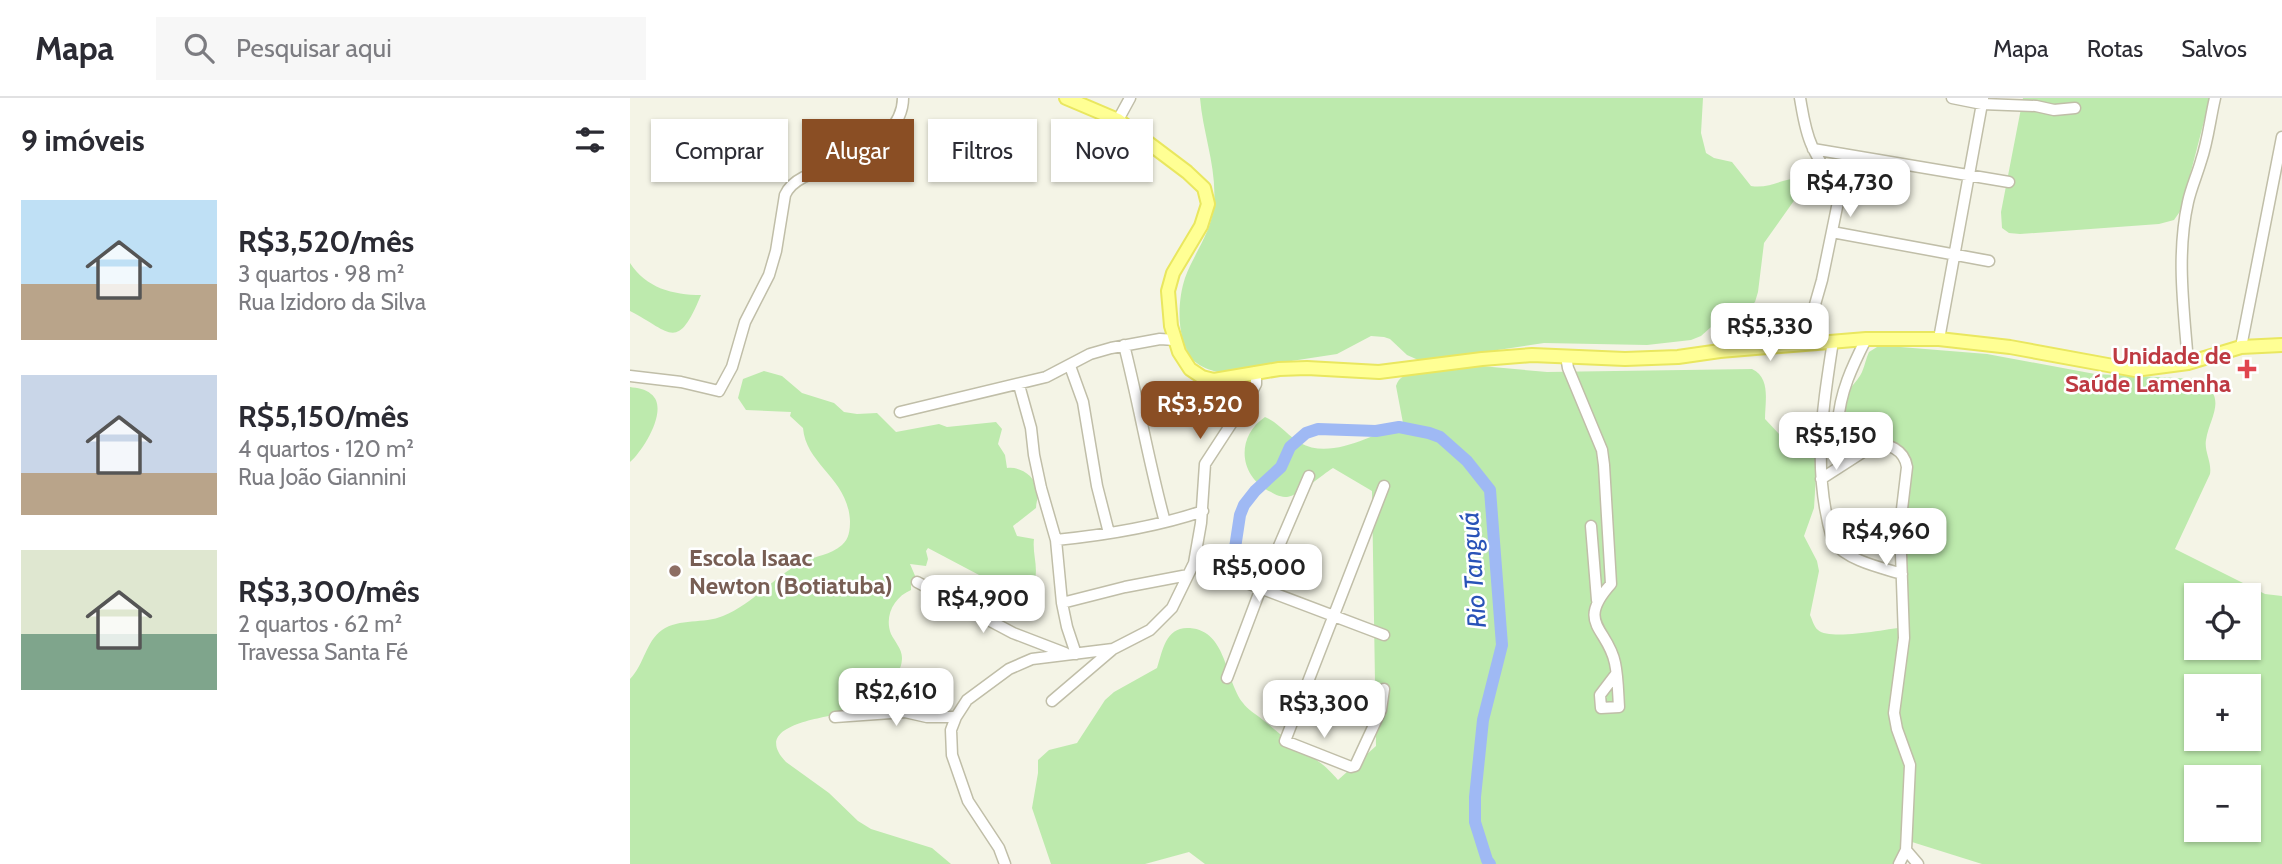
<!DOCTYPE html>
<html lang="pt">
<head>
<meta charset="utf-8">
<style>
	body { margin:0; font-family:Cabin,sans-serif; background:#f7f7f7; color:#2b2b33; height:100vh; display:flex; flex-direction:column; font-size:26px; white-space:nowrap }
	* { box-sizing:border-box; margin:0 }
	p { font-size:23px; color:#7c7c81 }
	.icon { flex:none; width:38px; height:38px; fill:none; stroke:currentColor; stroke-width:2; stroke-linecap:round; stroke-linejoin:round }
	.map { position:relative; flex:1; overflow:hidden }
	.drawer { display:flex; flex-direction:column; background:#fff; width:630px }
	.drawer>* { flex:none }
	.banner { position:absolute; left:21px; top:21px; width:665px; height:63px; display:flex; gap:14px }
	.fabs { position:absolute; left:1554px; top:485px; display:grid; gap:14px }
	.fabs a { display:grid; place-items:center; width:77px; height:77px; border-radius:0px; background:#fff; box-shadow:0 2px 5px #0004; font-size:35px }
	.price { position:absolute; translate:-50% -60px; padding:0 16px; border-radius:14px; background:#fff; color:#222; font-size:23px; line-height:46px; filter:drop-shadow(0 2px 4px #0008) }
	.price::after { content:''; position:absolute; left:50%; top:42px; width:21px; height:16px; margin-left:-10px; background:inherit; clip-path:polygon(0 0,100% 0,50% 100%) }
	.price.on { background:#8a4e24; color:#fff }
	ul { padding:0; list-style:none }
	li { display:flex; align-items:center; gap:21px; height:175px; padding:0 21px }
	li span { display:grid; place-items:center; flex:none; width:196px; height:140px; border-radius:0px; color:#555 }
	li>.icon { margin-inline-start:auto }
	span .icon { width:84px; height:84px; fill:#fffc; stroke-width:1 }
	li b { font-size:30px }
	h2 { display:flex; justify-content:space-between; align-items:center; height:84px; padding:0 21px; font-size:30px }
	.pill { padding:0 24px; border-radius:0px; background:#fff; box-shadow:0 2px 5px #0004; font-size:24px; line-height:63px }
	.pill.on { background:#8a4e24; color:#fff }
	header { display:flex; align-items:center; gap:42px; box-sizing:border-box; height:98px; padding:0 35px; background:#fff; border-bottom:2px solid #e1e1e2 }
	header strong { font-size:33px }
	nav { display:flex; gap:38px; margin-inline-start:auto; font-size:24px }
	.search { width:490px; height:63px; background:#f7f7f7; display:flex; align-items:center; gap:18px; box-sizing:border-box; padding:0 24px; border-radius:0px; color:#7c7c81; font-size:26px }
	main { display:flex; flex:1; min-height:0 }
	.map>svg:first-child { display:block }
	.green { fill:#bdeaad; fill-rule:evenodd }
	.lines { fill:none; stroke-linecap:round; stroke-linejoin:round }
	.river { stroke:#9fb9f4; stroke-width:12 }
	.minor-casing { stroke:#c0bea8; stroke-width:13 }
	.major-casing { stroke:#e9e75f; stroke-width:16 }
	.minor { stroke:#fff; stroke-width:10 }
	.major { stroke:#ffff94; stroke-width:12 }
	.health-dot { fill:#e0444e; stroke:#fff; stroke-width:2.5 }
	.education-dot { fill:#8d6e63; stroke:#fff; stroke-width:2.5 }
	.labels { text-anchor:middle; dominant-baseline:central; stroke-width:5; stroke-linejoin:round; paint-order:stroke }
	.health-label { font-size:24px; font-weight:bold; fill:#be3a42; stroke:#fff; text-anchor:end }
	.education-label { font-size:24px; font-weight:bold; fill:#785e54; stroke:#fff; text-anchor:start }
	.water-label { font-size:26px; font-style:italic; fill:#2953b8; stroke:#fff }
</style>
</head>
<body>
<header>
<strong>Mapa</strong>
<div class="search"><svg class="icon" aria-label="search" viewBox="0 0 24 24"><circle cx="10" cy="10" r="6"/><path d="M15 15l6 6"/></svg>Pesquisar aqui</div>
<nav><a>Mapa</a><a>Rotas</a><a>Salvos</a></nav>
</header>
<main>
<section class="drawer">
<h2>9 imóveis<svg class="icon" aria-label="filters" viewBox="0 0 24 24"><path d="M4 7h16M4 17h16"/><circle cx="9" cy="7" r="2"/><circle cx="15" cy="17" r="2"/></svg></h2>
<ul>
<li><span style="background:linear-gradient(#bfe0f5 60%,#b9a48a 0)"><svg class="icon" aria-label="home" viewBox="0 0 24 24"><path d="M3 11l9-7 9 7M6 9v11h12V9"/></svg></span><div><b>R$3,520/mês</b><p>3 quartos · 98 m²</p><p>Rua Izidoro da Silva</p></div></li>
<li><span style="background:linear-gradient(#c9d6e8 70%,#b9a48a 0)"><svg class="icon" aria-label="home" viewBox="0 0 24 24"><path d="M3 11l9-7 9 7M6 9v11h12V9"/></svg></span><div><b>R$5,150/mês</b><p>4 quartos · 120 m²</p><p>Rua João Giannini</p></div></li>
<li><span style="background:linear-gradient(#dfe7d0 60%,#7fa58c 0)"><svg class="icon" aria-label="home" viewBox="0 0 24 24"><path d="M3 11l9-7 9 7M6 9v11h12V9"/></svg></span><div><b>R$3,300/mês</b><p>2 quartos · 62 m²</p><p>Travessa Santa Fé</p></div></li>
</ul>
</section>
<div class="map">
<svg width="1652" height="766" viewBox="0 0 1652 766">
	<rect width="100%" height="100%" fill="#f4f4e6"/>
	<path class="green" d="M 570,0 L 1073,0 L 1071,35 L 1076,55 L 1084,60 L 1102,64 L 1121,88 C 1139,91 1151,81 1169,80 L 1173,85 L 1173,90 L 1134,145 L 1128,194 L 1125,204 L 1115,214 L 1090,221 L 1071,238 L 1061,242 L 1017,247 L 914,245 L 802,262 L 786,261 L 777,257 L 760,241 L 754,239 L 741,238 L 707,256 L 588,274 C 579,272 571,269 564,263 C 546,243 547,204 555,180 C 564,155 582,134 584,106 C 587,70 573,36 570,0 Z
		M 1393,0 L 1580,0 L 1551,112 L 1544,122 L 1529,126 L 1390,136 L 1379,135 L 1372,130 L 1371,114 Z
		M 0,165 C 16,190 43,197 71,197 C 47,255 41,234 0,213 Z
		M 1258,248 L 1357,256 L 1465,276 L 1568,281 C 1599,300 1580,317 1576,342 C 1574,353 1582,364 1580,376 L 1545,451 L 1635,496 L 1652,498 L 1652,766 L 1352,766 L 1282,744 L 1269,766 L 575,766 L 559,754 L 515,766 L 421,766 L 402,710 L 408,675 L 408,662 L 419,652 L 447,645 L 475,602 L 484,594 L 527,570 C 533,551 536,528 560,530 C 597,533 595,582 613,605 C 617,611 627,617 633,622 C 643,630 652,638 662,645 C 681,659 692,663 708,682 L 746,648 L 742,393 L 703,370 C 693,376 668,398 657,399 C 652,399 645,397 641,394 C 609,379 605,339 635,319 C 649,325 657,337 670,345 C 701,362 743,337 773,325 L 766,288 C 769,278 776,277 785,275 L 851,268 L 917,274 L 1122,271 C 1141,280 1135,303 1135,321 L 1152,339 L 1181,338 L 1188,345 L 1184,410 L 1174,438 L 1187,463 L 1189,473 L 1180,517 C 1182,521 1184,529 1188,532 C 1200,543 1257,531 1275,529 C 1273,497 1270,465 1270,433 C 1271,406 1286,386 1277,359 C 1267,331 1215,339 1215,306 C 1215,292 1227,285 1232,274 C 1235,267 1236,260 1239,254 L 1247,249 ZM 1566,497 L 1619,497 L 1619,550 L 1566,550 ZM 1566,588 L 1619,588 L 1619,640 L 1566,640 ZM 1566,679 L 1619,679 L 1619,732 L 1566,732 Z
		M 134,273 L 152,278 L 172,295 L 204,305 L 214,314 L 227,316 L 247,315 L 266,334 L 309,326 L 317,329 L 366,324 L 372,331 L 368,346 L 375,357 L 377,370 C 390,368 405,378 408,392 C 409,397 406,405 406,410 L 383,428 L 387,438 L 404,441 C 402,457 410,472 403,486 L 385,496 L 298,450 L 296,453 L 298,461 L 296,468 L 280,466 L 286,480 L 281,483 L 281,492 C 264,499 254,518 261,536 C 265,544 272,551 272,560 C 272,574 260,587 250,595 C 240,603 228,610 217,614 C 197,620 119,626 156,664 L 199,695 L 228,723 L 241,731 L 302,750 L 321,766 L 0,766 L 0,581 C 14,567 16,543 32,532 C 49,520 74,526 93,518 C 123,506 144,478 173,464 C 185,458 201,457 212,447 C 219,441 220,432 220,423 C 218,380 176,367 173,330 L 160,318 L 161,314 L 116,312 L 108,300 L 113,281 Z
		M 0,289 C 7,290 16,291 21,296 C 40,310 13,353 0,364 Z"/>
	<g class="lines">
		<path class="river" d="M 605,450 L 610,417 L 614,407 L 625,393 L 651,369 L 660,349 L 676,335 L 688,331 L 746,333 L 769,329 L 799,335 L 810,339 L 837,363 L 860,392 L 872,547 L 853,622 L 845,699 L 845,724 L 857,762 L 860,766"/>
		<g class="minor-casing">
			<path id="minor" d="M 1170,0 C 1173,17 1175,33 1182,48 C 1191,68 1204,82 1208,104 L 1192,182 L 1174,245
				M 1322,0 L 1352,6 L 1406,8 L 1424,12 L 1445,10
				M 488,22 L 500,0
				M 1183,51 L 1379,84
				M 1202,134 L 1359,163
				M 1236,241 C 1222,269 1210,294 1208,325 C 1222,351 1272,335 1277,369 L 1270,428 L 1274,540 L 1264,615 L 1267,631 L 1280,667 L 1276,752 L 1288,766
				M 1309,241 L 1353,0
				M 1203,243 C 1192,314 1182,373 1203,444 C 1219,463 1249,469 1272,476
				M 494,247 C 509,306 519,366 535,424
				M 1611,249 L 1652,39
				M 936,258 L 938,270 L 972,352 L 974,367 L 981,486 C 945,526 978,530 985,565 C 988,579 988,594 989,609 L 971,610 L 970,597 L 986,576
				M 1558,265 C 1554,212 1546,157 1558,104 C 1561,90 1567,77 1571,63 C 1578,43 1580,21 1585,0
				M 440,268 L 453,304 L 467,388 L 479,435
				M 0,278 L 51,284 L 89,293 L 102,269 L 115,224 L 139,177 L 146,153 L 155,97 C 165,74 201,72 222,62 C 245,50 273,28 273,0
				M 389,287 L 401,330 L 404,357 L 411,390 L 426,442 L 432,505 L 437,529 L 446,556
				M 270,314 L 416,279 L 460,256 L 481,250 L 530,241 L 545,242
				M 1191,381 L 1236,352
				M 961,428 L 967,502
				M 426,442 C 475,437 526,429 573,413
				M 564,465 L 754,537
				M 287,484 L 383,535 L 435,555
				M 432,505 L 495,489 L 558,477
				M 597,580 L 631,490 L 679,378
				M 754,591 L 751,612 L 725,668 L 721,669 L 655,643 L 754,388
				M 422,603 L 483,551
				M 205,619 L 275,614 L 297,619 L 326,619
				M 375,766 L 369,750 L 338,703 L 322,657 L 321,632 L 326,619 L 337,602 L 379,571 L 402,561 L 483,551 L 520,532 L 542,510 L 564,465 L 571,425 L 575,366 L 620,297 L 626,286 L 626,274
				M 1269,766 L 1276,752"/>
		</g>
		<g class="major-casing">
			<path id="major" d="M 436,0 L 488,22 L 557,74 L 574,90 L 578,106 L 571,128 L 543,175 L 538,193 L 541,228 L 549,254 L 560,271 L 572,279 L 584,282 L 649,271 L 677,270 L 749,274 L 852,261 L 902,257 L 995,261 L 1048,259 L 1090,253 L 1236,241 L 1309,241 L 1380,249 L 1505,272 L 1558,265 L 1611,249 L 1652,247"/>
		</g>
		<use href="#minor" class="minor"/>
		<use href="#major" class="major"/>
	</g>
	<path class="health-dot" d="M1613.5 260.5h7v7h7v7h-7v7h-7v-7h-7v-7h7z"/>
	<circle class="education-dot" cx="45" cy="473" r="7"/>
	<g class="labels">
		<g class="health-label">
			<text x="1601" y="257">Unidade de<tspan x="1601" dy="28">Saúde Lamenha</tspan></text>
		</g>
		<g class="education-label">
			<text x="59" y="459">Escola Isaac<tspan x="59" dy="28">Newton (Botiatuba)</tspan></text>
		</g>
		<g class="water-label">
			<text transform="translate(843 472) rotate(-94)">Rio Tanguá</text>
		</g>
	</g>
</svg>
<div class="fabs">
<a><svg class="icon" aria-label="locate" viewBox="0 0 24 24"><circle cx="12" cy="12" r="6"/><path d="M12 2v4M12 18v4M2 12h4M18 12h4"/></svg></a>
<a>+</a>
<a>−</a>
</div>
<b class="price" style="left:1220px;top:121px">R$4,730</b>
<b class="price" style="left:1140px;top:265px">R$5,330</b>
<b class="price on" style="left:570px;top:343px">R$3,520</b>
<b class="price" style="left:1206px;top:374px">R$5,150</b>
<b class="price" style="left:1256px;top:470px">R$4,960</b>
<b class="price" style="left:629px;top:506px">R$5,000</b>
<b class="price" style="left:353px;top:537px">R$4,900</b>
<b class="price" style="left:266px;top:630px">R$2,610</b>
<b class="price" style="left:694px;top:642px">R$3,300</b>
<div class="banner">
<a class="pill">Comprar</a>
<a class="pill on">Alugar</a>
<a class="pill">Filtros</a>
<a class="pill">Novo</a>
</div>
</div>
</main>
</body>
</html>
